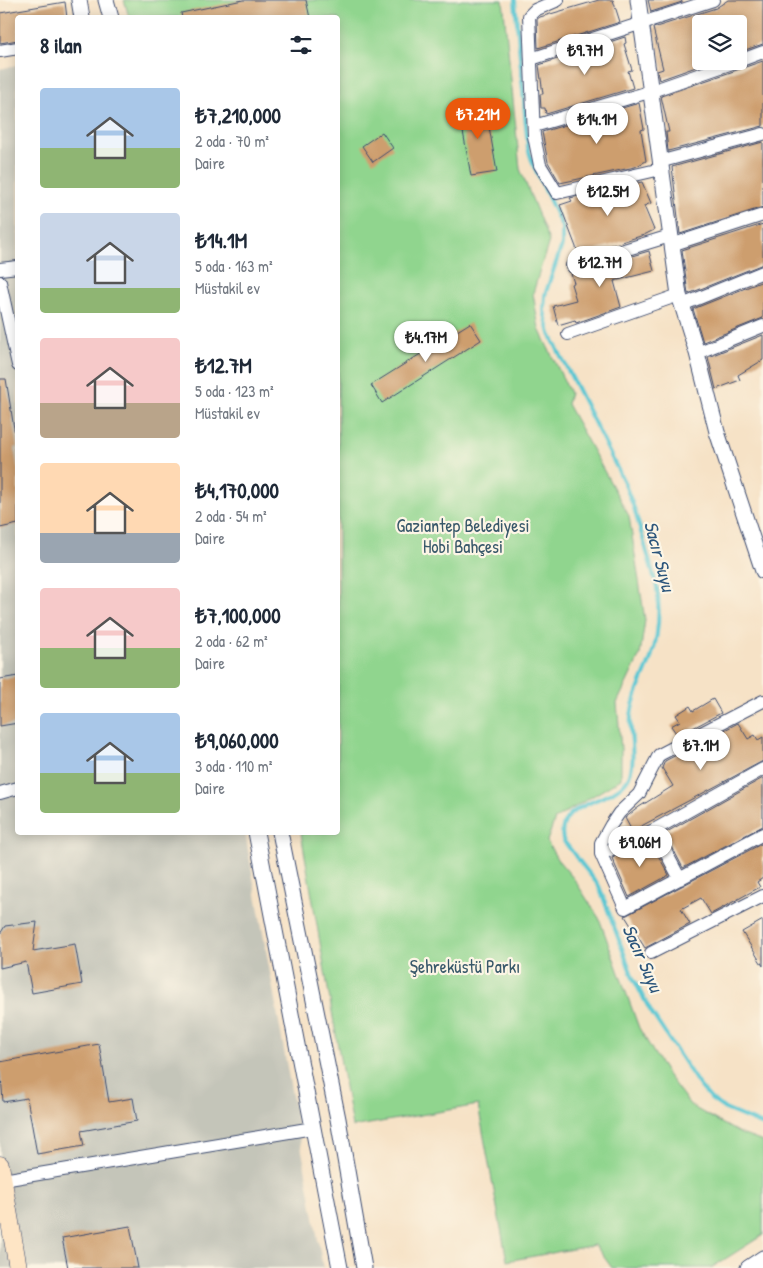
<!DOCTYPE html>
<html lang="tr">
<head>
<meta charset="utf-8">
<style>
	body { margin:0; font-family:"Patrick Hand",sans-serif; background:#f6f6f7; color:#1f2937; height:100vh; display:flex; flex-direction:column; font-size:19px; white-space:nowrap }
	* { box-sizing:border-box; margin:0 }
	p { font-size:16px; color:#747a83 }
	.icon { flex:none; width:28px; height:28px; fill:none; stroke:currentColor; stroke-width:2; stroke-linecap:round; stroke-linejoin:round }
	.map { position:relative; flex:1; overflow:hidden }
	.panel { position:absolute; left:15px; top:15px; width:325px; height:820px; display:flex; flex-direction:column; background:#fff; border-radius:5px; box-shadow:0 2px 12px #0003 }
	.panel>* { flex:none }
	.controls { position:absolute; left:692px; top:15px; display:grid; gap:10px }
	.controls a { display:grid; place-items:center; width:55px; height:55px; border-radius:5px; background:#fff; box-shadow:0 2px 12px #0003; font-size:25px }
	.price { position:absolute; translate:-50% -42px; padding:0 11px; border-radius:18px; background:#fff; color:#222; font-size:16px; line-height:32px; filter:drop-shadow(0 1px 2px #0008) }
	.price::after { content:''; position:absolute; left:50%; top:30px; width:15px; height:11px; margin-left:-8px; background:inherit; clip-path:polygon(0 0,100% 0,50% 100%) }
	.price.on { background:#ea580c; color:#fff }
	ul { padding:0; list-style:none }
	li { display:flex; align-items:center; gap:15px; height:125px; padding:0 25px }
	li span { display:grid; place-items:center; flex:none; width:140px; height:100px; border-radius:5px; color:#555 }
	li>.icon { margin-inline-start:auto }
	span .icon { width:60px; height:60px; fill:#fffc; stroke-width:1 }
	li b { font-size:21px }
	h2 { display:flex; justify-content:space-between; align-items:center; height:60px; padding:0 25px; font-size:21px }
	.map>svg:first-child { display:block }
	.industrial { fill:#c4c5b9 }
	.green { fill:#90d58e; stroke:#568276 }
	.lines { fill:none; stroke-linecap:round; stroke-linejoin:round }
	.stream { stroke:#5bc7d3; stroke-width:4 }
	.building { fill:#cd9e6e }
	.minor-casing { stroke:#3c4a6e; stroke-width:14 }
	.tertiary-casing { stroke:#3c4a6e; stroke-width:17 }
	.secondary-casing { stroke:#3c4a6e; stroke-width:19 }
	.minor { stroke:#fff; stroke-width:12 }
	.tertiary { stroke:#fff; stroke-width:15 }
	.secondary { stroke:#fee5c5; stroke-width:18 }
	.labels { text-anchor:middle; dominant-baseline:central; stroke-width:4.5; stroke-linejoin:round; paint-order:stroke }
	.park-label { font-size:18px; fill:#38586a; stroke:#fcf5e5 }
	.water-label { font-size:19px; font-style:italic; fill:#2b557b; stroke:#fcf5e5 }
</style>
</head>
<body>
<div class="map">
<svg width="763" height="1268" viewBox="0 0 763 1268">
	<rect width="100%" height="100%" fill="#fcf5e5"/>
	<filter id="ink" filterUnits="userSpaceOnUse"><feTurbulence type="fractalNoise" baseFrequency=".02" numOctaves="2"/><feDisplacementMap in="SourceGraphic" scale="10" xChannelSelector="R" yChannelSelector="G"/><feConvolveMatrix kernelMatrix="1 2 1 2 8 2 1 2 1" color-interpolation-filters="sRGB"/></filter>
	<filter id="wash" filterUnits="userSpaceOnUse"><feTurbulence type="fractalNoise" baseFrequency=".0096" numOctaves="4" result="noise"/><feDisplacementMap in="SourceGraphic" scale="20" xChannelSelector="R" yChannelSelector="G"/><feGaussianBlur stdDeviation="1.12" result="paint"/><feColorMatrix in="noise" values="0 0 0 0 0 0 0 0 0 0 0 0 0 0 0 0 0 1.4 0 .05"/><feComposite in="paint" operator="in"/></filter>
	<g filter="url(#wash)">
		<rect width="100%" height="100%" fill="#f6e2c6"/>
		<path class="industrial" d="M 17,65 L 18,832 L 245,833 L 323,1268 L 0,1268 L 0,69 Z"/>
		<path class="green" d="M 124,0 L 503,0 L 520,169 L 549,241 L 533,293 L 539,329 L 570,393 L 567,404 L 629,516 L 645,620 L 640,655 L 617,703 L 621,749 L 621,779 L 555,819 L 547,841 L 557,859 L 574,879 L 599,918 L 639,1028 L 666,1073 L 691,1106 L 741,1134 L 763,1142 L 763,1235 L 711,1268 L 612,1268 L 595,1245 L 507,1261 L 478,1105 L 352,1127 L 301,833 L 338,832 L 338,18 L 129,17 Z"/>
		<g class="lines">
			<path class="stream" d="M 515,0 L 528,148 L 533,164 L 562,227 L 562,245 L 545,295 L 544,311 L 550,334 L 624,482 L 634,508 L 657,587 C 660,611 659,635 651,658 C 644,678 633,696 631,716 C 629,735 638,763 627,780 C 611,804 555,801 563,840 L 599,886 L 633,978 L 651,1012 L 699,1085 L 711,1099 L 725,1109 L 763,1125"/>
		</g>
		<g id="blocks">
			<path class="building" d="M 243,0 L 306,0 L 310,18 L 182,18 L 181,13 Z
				M 599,0 L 613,0 L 620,22 L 538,48 L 537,19 L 540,17 Z
				M 648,0 L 681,0 L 682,2 L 651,12 Z
				M 728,0 L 763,0 L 763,44 L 739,52 L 739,24 L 701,24 L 701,61 L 713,61 L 659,80 L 657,71 L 663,69 L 653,28 L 716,8 Z
				M 65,2 L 67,18 L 18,18 L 18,40 L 0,43 L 0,13 Z
				M 625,37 L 626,43 L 624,44 L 632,70 L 628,71 L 633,88 L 546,114 L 545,108 L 541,108 L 540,94 L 543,94 L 539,65 Z
				M 763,61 L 763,126 L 668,151 L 666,132 L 669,132 L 661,96 Z
				M 639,103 L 644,129 L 641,130 L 646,161 L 635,167 L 560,183 L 548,162 L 542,132 Z
				M 485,104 L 497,172 L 471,176 L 459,109 Z
				M 382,132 L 393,148 L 373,162 L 362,146 Z
				M 763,142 L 763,207 L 680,234 L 672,167 Z
				M 642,182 L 651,203 L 644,206 L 654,230 L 644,235 L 579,255 L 560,205 L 572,201 L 570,198 Z
				M 763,224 L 763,264 L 688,294 L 682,250 Z
				M 649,251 L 654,271 L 614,281 L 621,307 L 576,323 L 575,320 L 558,325 L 553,306 L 576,300 L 571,284 L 574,283 L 571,274 Z
				M 763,281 L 763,318 L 703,342 L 693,309 Z
				M 470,323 L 481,340 L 382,403 L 371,385 Z
				M 763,335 L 763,360 L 738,375 L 740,380 L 716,389 L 708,357 Z
				M 0,379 L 6,379 L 17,447 L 14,448 L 18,470 L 18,524 L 0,528 Z
				M 18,676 L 18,723 L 0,726 L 0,679 Z
				M 713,699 L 721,713 L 678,736 L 671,726 L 680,721 L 676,715 L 690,706 L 693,711 Z
				M 738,723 L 748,739 L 755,735 L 758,740 L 763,737 L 763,761 L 632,831 L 625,818 L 639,807 L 673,786 L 662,768 L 665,761 Z
				M 763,778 L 763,826 L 683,868 L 665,833 Z
				M 650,841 L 669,875 L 629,897 L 612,858 Z
				M 763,843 L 763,878 L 757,882 L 760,887 L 711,914 L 701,898 L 681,909 L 690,924 L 645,948 L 625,916 Z
				M 763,920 L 763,966 L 742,932 Z
				M 37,922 L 33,951 L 75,944 L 82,984 L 32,993 L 26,962 L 0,968 L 0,934 L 5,926 Z
				M 99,1044 L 109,1102 L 133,1098 L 137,1121 L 81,1131 L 84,1146 L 37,1154 L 27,1098 L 3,1102 L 0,1062 Z
				M 130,1226 L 138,1268 L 68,1268 L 62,1238 Z"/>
		</g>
	</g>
	<g filter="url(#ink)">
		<use href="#blocks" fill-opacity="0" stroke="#3c4a6e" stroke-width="1"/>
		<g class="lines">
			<g class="minor-casing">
				<path id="minor" d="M 558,0 L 535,10 L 529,16 L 534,136 L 540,165 L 557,193 L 661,169
					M 0,51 L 18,48
					M 531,59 L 713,0
					M 739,61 L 763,52
					M 534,126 L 649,92 L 738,61
					M 659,162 L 763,134
					M 671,245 L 763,215
					M 572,266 L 670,236
					M 0,269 L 18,267
					M 0,282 L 18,365
					M 682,305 L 763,272
					M 568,334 L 679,295
					M 697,353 L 763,326
					M 763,701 L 659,755 L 639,794 L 619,813 L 611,825 L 601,843 L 601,854 L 625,908 L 763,834
					M 0,793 L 18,788
					M 654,830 L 680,879
					M 601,854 L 654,830 L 763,769
					M 651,953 L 763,896
					M 3,1180 L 313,1128"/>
			</g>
			<g class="tertiary-casing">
				<path id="tertiary" d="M 79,0 L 82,18
					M 106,0 L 111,18
					M 638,0 L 679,295 L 697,353 L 717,432 L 763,571
					M 256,832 L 340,1268
					M 280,832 L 338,1119 L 364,1268
					M 748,1268 L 763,1258"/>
			</g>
			<g class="secondary-casing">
				<path id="secondary" d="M 0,1165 L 18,1268"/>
			</g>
			<use href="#minor" class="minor"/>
			<use href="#tertiary" class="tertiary"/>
			<use href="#secondary" class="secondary"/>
		</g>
	</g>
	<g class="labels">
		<g class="park-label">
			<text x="463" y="525">Gaziantep Belediyesi<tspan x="463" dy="21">Hobi Bahçesi</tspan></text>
			<text x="465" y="966">Şehreküstü Parkı</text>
		</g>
		<g class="water-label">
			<text transform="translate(660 556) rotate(75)">Sacır Suyu</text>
			<text transform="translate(643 958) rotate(66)">Sacır Suyu</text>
		</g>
	</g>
</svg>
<div class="controls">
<a><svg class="icon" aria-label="layers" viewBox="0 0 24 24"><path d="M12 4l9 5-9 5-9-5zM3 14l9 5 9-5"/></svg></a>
</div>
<b class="price" style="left:585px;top:76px">₺9.7M</b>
<b class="price on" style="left:478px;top:140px">₺7.21M</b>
<b class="price" style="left:597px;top:145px">₺14.1M</b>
<b class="price" style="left:608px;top:217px">₺12.5M</b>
<b class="price" style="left:600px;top:288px">₺12.7M</b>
<b class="price" style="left:426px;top:363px">₺4.17M</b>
<b class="price" style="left:701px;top:771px">₺7.1M</b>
<b class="price" style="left:640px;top:868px">₺9.06M</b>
<section class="panel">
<h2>8 ilan<svg class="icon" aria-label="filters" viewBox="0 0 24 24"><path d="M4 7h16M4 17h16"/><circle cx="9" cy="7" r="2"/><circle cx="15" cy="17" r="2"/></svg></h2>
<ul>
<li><span style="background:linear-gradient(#a9c7e8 60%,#8fb573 0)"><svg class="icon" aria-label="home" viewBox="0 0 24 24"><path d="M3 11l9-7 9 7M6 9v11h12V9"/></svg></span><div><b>₺7,210,000</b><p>2 oda · 70 m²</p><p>Daire</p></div></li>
<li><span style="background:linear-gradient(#c9d6e8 75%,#8fb573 0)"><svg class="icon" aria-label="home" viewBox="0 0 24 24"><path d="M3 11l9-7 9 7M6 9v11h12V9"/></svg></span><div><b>₺14.1M</b><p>5 oda · 163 m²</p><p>Müstakil ev</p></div></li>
<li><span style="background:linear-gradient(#f6c9c9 65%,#b9a48a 0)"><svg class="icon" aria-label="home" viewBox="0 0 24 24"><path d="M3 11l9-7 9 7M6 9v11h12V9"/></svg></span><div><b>₺12.7M</b><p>5 oda · 123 m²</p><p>Müstakil ev</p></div></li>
<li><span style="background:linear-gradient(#ffd9b3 70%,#9aa5b1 0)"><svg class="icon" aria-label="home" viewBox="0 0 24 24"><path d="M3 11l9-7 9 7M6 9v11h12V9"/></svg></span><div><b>₺4,170,000</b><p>2 oda · 54 m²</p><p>Daire</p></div></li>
<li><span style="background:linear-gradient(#f6c9c9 60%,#8fb573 0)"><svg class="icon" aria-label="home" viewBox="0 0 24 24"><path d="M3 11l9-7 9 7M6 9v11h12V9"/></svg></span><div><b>₺7,100,000</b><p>2 oda · 62 m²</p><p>Daire</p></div></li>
<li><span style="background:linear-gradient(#a9c7e8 60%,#8fb573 0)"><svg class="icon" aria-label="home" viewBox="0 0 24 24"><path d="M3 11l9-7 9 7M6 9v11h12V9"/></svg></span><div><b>₺9,060,000</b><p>3 oda · 110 m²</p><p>Daire</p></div></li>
</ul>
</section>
</div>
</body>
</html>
